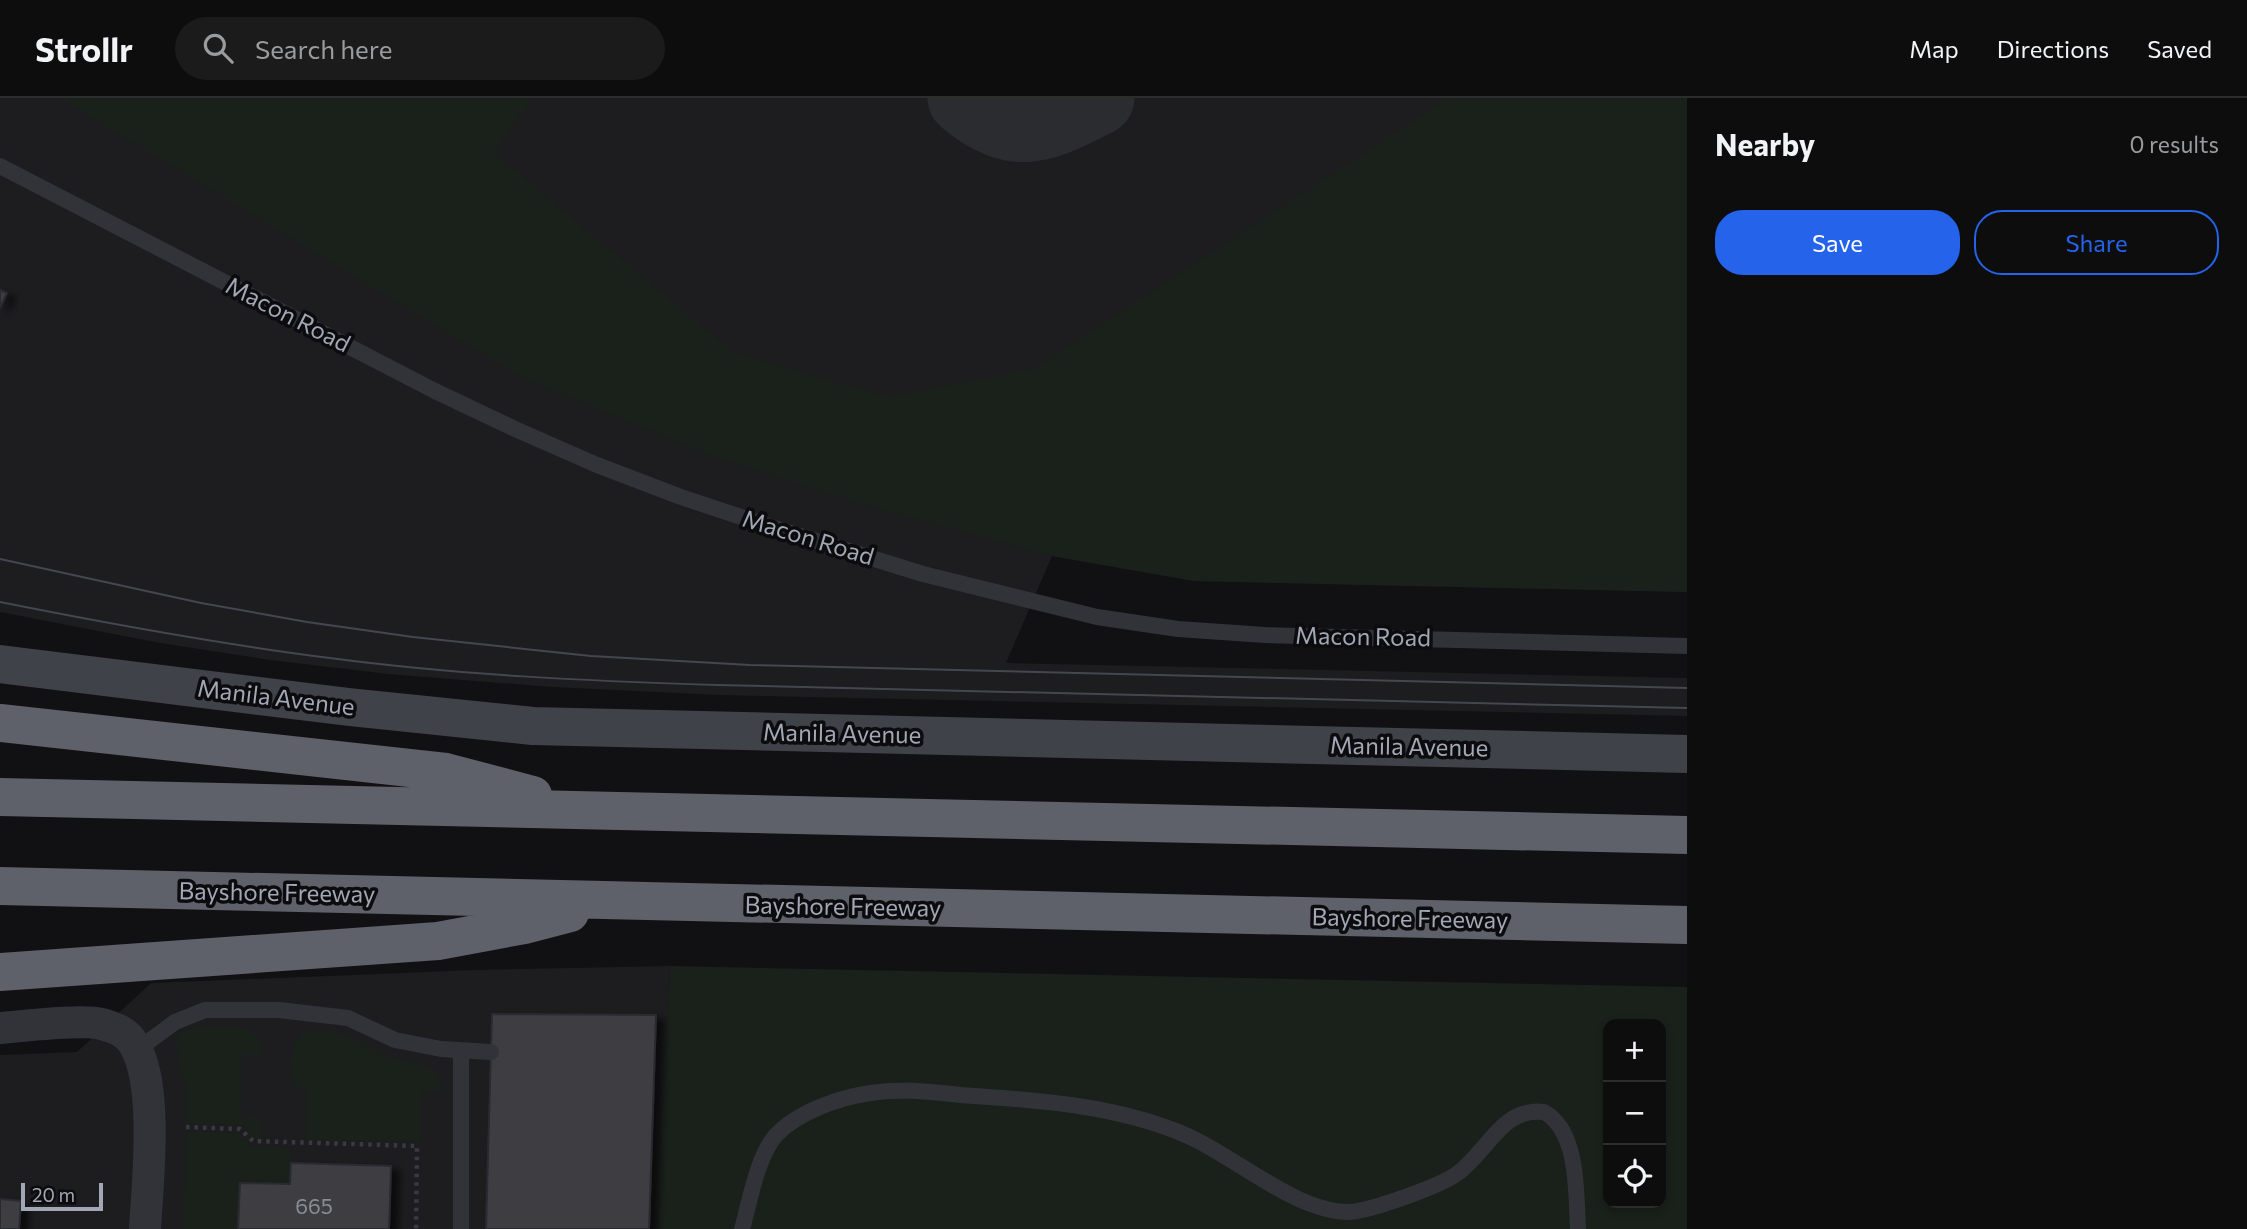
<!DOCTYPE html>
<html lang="en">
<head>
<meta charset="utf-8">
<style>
	body { margin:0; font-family:Commissioner,sans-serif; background:#1b1b1c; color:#f1f3f6 }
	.controls { position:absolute; right:21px; bottom:21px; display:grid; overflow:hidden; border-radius:14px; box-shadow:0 4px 10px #0003 }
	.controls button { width:63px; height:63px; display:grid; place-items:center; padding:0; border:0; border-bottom:2px solid #2d2d2e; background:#0d0d0e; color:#f1f3f6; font:35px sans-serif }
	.scale { position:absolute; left:21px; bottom:18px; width:82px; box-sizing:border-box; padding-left:7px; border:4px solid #a1a7b5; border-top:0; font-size:19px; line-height:24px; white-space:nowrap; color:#a1a7b5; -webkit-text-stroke:5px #0c0c0e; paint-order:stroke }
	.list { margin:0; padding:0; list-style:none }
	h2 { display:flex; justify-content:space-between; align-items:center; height:91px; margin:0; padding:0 28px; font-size:30px }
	h2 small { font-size:23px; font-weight:400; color:#9a9c9e }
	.actions { display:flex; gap:14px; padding:21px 28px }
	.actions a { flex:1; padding:16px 0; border:2px solid #2563eb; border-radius:28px; text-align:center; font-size:24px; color:#2563eb }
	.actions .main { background:#2563eb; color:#fff }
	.icon { flex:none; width:38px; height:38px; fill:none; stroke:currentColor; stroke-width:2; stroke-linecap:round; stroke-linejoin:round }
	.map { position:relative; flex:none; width:1687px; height:1131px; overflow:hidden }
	header { display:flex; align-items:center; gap:42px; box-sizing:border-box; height:98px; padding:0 35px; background:#0d0d0e; border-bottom:2px solid #2d2d2e }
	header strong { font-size:33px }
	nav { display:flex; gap:38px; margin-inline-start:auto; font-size:24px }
	.search { width:490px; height:63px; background:#1b1b1c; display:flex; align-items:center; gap:18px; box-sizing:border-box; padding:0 24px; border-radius:38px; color:#9a9c9e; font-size:26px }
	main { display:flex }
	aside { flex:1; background:#0d0d0e }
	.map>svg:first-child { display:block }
	.built { fill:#1d1d20 }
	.green { fill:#19211a; fill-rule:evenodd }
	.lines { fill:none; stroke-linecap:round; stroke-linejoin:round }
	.taxiway { stroke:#2b2c30; stroke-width:75 }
	.building { fill:#3d3e43; stroke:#2b2b30; stroke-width:2; filter:url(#shadow) }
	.path { stroke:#383a40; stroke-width:4.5; stroke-dasharray:3.5 5; stroke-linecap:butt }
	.service { stroke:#323339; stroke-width:16 }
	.minor { stroke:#323339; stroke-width:32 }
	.secondary { stroke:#404249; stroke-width:38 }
	.motorway { stroke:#5e616a; stroke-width:38 }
	.tram { stroke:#45474e; stroke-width:2 }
	.labels { text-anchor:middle; stroke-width:7; stroke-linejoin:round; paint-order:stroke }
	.number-label { font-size:21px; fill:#888d98 }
	.street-label { font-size:24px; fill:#a1a7b5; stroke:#0c0c0e }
</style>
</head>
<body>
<header>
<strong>Strollr</strong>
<div class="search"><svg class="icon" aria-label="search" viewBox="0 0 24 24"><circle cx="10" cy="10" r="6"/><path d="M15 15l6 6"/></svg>Search here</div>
<nav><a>Map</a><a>Directions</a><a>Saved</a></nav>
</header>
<main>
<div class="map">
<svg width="1687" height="1131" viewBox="0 0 1687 1131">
	<defs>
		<filter id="shadow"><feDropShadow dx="8" dy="4.5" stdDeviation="3.5" flood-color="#0009"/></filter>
	</defs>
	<rect width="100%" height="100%" fill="#111113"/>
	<!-- built -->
	<path class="built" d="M0,0H1687V494L1194,483L1052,458L1006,565L1687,580V618L720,597L552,589L388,576L270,562L160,545L0,514Z
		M670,868L662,1131H0V957L77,954L151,885L476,872Z"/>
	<!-- green -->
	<path class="green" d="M60,0H532L494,55L734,255L889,299L1034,271L1448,0H1687V494L1194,483L1052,458L852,403L705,355L521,279Z
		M670,868L1687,889V1131H658ZM1608,926H1661V1105H1608Z
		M194,929L245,930C255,935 266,945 261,957H241V1020H261V1041H253L242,1027L187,1026V985H183C181,969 173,950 178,936Z
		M317,931C346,932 367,952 394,961C405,964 417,964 427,969C434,972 438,978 442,984L438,994L424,993L421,991L420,1044L306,1042L307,989L302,991L293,985C292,960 286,936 317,931Z
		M187,1033L240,1035L249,1048L291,1050L290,1086L238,1131H183Z"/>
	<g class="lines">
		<!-- taxiway -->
		<path class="taxiway" d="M965,0C1016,43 1044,27 1097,0"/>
	</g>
	<!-- building -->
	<path class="building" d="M0,192L7,195L0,210Z
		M492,916L656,917L649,1131H486Z
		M291,1065L391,1068L389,1131H238L240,1085L290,1086Z
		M0,1101L21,1103L19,1131H0Z"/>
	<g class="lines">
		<!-- path -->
		<path class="path" d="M186,1029L240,1031L253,1043L417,1048L416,1131"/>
		<!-- service -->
		<path class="service" d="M0,68L435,293L515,331L597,367L681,399L765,427L923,476L1097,519L1178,531L1265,537L1687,548
			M137,952L175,924L205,912H279L348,920L395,942L441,951L491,954
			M461,1131V953
			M742,1131C750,1103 757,1059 776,1037C798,1014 840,999 871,995C900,990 932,994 961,997C1037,1002 1117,1007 1188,1038C1237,1060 1296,1114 1349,1114C1370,1113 1441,1088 1458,1075C1488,1053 1502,1009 1544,1014C1579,1033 1576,1096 1578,1131"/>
		<!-- minor -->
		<path class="minor" d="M0,930C24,928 81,921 102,926C108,928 117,930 122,934C163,958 147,1089 145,1131"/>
		<!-- secondary -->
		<path class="secondary" d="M0,566L349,609L533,628L1687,656"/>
		<!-- motorway -->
		<path class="motorway" d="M0,625L446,674L533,697
			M0,699L1687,737
			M0,788L1687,827
			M0,874L438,843L524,827L570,815"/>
		<!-- tram -->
		<path class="tram" d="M0,461L201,505L307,524L413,539L591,558L750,567L1687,590
			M0,504C110,526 219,546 330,560C458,577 588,583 717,587L1687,610"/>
	</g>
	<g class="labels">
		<!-- number labels -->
		<g class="number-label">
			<text x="314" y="1116">665</text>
		</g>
		<!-- street labels -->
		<g class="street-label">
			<text transform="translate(288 217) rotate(27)" y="8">Macon Road</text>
			<text transform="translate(808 440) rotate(17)" y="8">Macon Road</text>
			<text transform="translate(1363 539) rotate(1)" y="8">Macon Road</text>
			<text transform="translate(276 600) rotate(7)" y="8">Manila Avenue</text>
			<text transform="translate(842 636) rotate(1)" y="8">Manila Avenue</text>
			<text transform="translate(1409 649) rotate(1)" y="8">Manila Avenue</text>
			<text transform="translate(277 795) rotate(1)" y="8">Bayshore Freeway</text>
			<text transform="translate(843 809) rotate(1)" y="8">Bayshore Freeway</text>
			<text transform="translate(1410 821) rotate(1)" y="8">Bayshore Freeway</text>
		</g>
	</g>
</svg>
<div class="controls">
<button>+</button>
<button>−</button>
<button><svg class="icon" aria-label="locate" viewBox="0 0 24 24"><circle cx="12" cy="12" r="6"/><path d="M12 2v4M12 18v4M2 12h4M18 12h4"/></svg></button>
</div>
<div class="scale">20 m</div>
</div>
<aside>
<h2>Nearby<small>0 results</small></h2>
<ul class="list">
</ul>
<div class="actions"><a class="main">Save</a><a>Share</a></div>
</aside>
</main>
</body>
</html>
